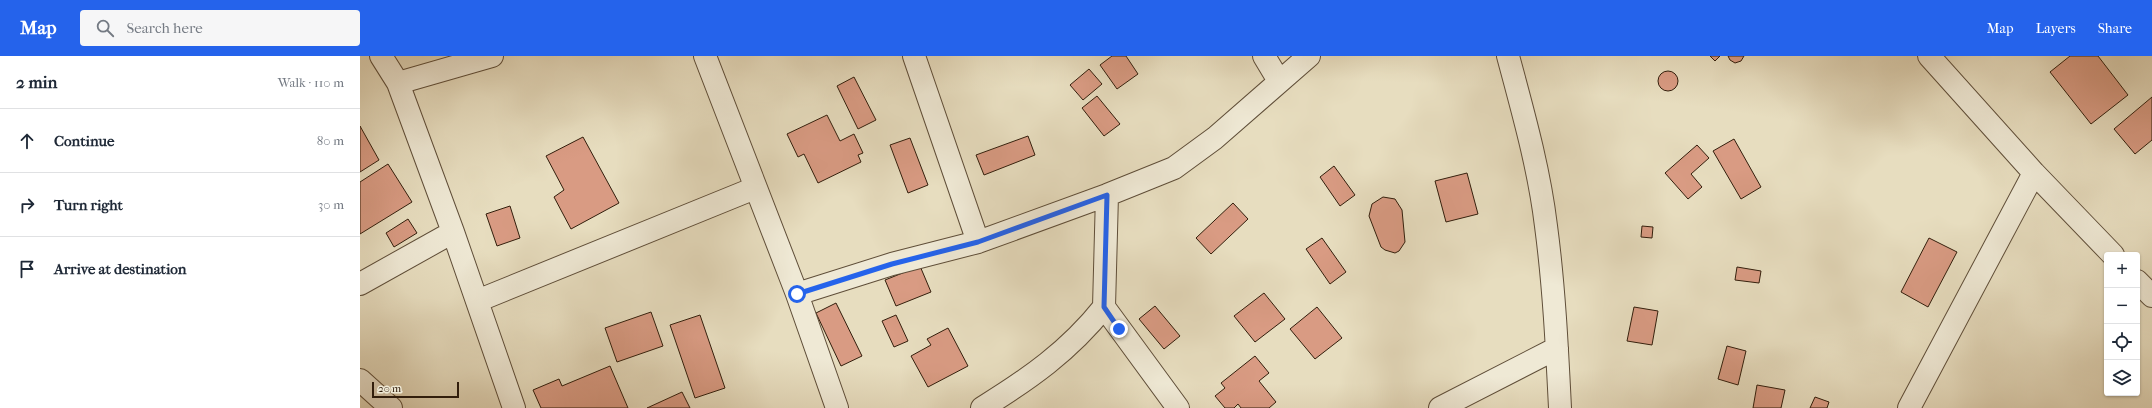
<!DOCTYPE html>
<html lang="en">
<head>
<meta charset="utf-8">
<style>
	body { margin:0; font-family:"IM FELL French Canon",serif; background:#f6f6f7; color:#1f2937 }
	.controls { position:absolute; right:12px; bottom:12px; display:grid; overflow:hidden; border-radius:4px; box-shadow:0 1px 3px #0004 }
	.controls button { width:36px; height:36px; display:grid; place-items:center; padding:0; border:0; border-bottom:1px solid #e0e1e3; background:#fff; color:#1f2937; font:20px sans-serif }
	.scale { position:absolute; left:12px; bottom:10px; width:87px; box-sizing:border-box; padding-left:4px; border:2px solid #321e0c; border-top:0; font-size:11px; line-height:14px; white-space:nowrap; color:#321e0c; -webkit-text-stroke:3px #efe9d5; paint-order:stroke }
	.stop { position:absolute; width:12px; height:12px; margin:-9px; border:3px solid #2563eb; border-radius:50%; background:#fff }
	.stop.end { background:#2563eb; border-color:#fff; box-shadow:0 1px 4px #0008 }
	.list { margin:0; padding:0; list-style:none }
	h2 { display:flex; justify-content:space-between; align-items:center; height:52px; margin:0; padding:0 16px; font-size:17px }
	h2 small { font-size:13px; font-weight:400; color:#747a83 }
	.list li { display:grid; grid-template-columns:26px 1fr auto; gap:12px; align-items:center; box-sizing:border-box; height:64px; padding:0 16px; border-top:1px solid #e0e1e3 }
	.list b { display:block; font-size:15px; white-space:nowrap }
	.list em { font-size:13px; font-style:normal; color:#747a83 }
	.icon { flex:none; width:22px; height:22px; fill:none; stroke:currentColor; stroke-width:2; stroke-linecap:round; stroke-linejoin:round }
	.map { position:relative; flex:none; width:1792px; height:352px; overflow:hidden }
	header { display:flex; align-items:center; gap:24px; box-sizing:border-box; height:56px; padding:0 20px; background:#2563eb; color:#fff }
	header strong { font-size:19px }
	nav { display:flex; gap:22px; margin-inline-start:auto; font-size:14px }
	.search { width:280px; height:36px; background:#f6f6f7; display:flex; align-items:center; gap:10px; box-sizing:border-box; padding:0 14px; border-radius:4px; color:#747a83; font-size:15px }
	main { display:flex }
	aside { flex:1; background:#fff }
	.map>svg:first-child { display:block }
	.building { fill:#d99b83; stroke:#321e0c }
	.lines { fill:none; stroke-linecap:round; stroke-linejoin:round }
	.minor-casing { stroke:#5f4e39; stroke-width:24 }
	.minor { stroke:#efe9d5; stroke-width:22 }
	.route { stroke:#2563eb; stroke-width:5 }
</style>
</head>
<body>
<header>
<strong>Map</strong>
<div class="search"><svg class="icon" aria-label="search" viewBox="0 0 24 24"><circle cx="10" cy="10" r="6"/><path d="M15 15l6 6"/></svg>Search here</div>
<nav><a>Map</a><a>Layers</a><a>Share</a></nav>
</header>
<main>
<aside>
<h2>2 min<small>Walk · 110 m</small></h2>
<ul class="list">
<li><svg class="icon" aria-label="ahead" viewBox="0 0 24 24"><path d="M12 20V5M6 11l6-6 6 6"/></svg><div><b>Continue</b></div><em>80 m</em></li>
<li><svg class="icon" aria-label="right" viewBox="0 0 24 24"><path d="M7 20v-9h11M14 6l5 5-5 5"/></svg><div><b>Turn right</b></div><em>30 m</em></li>
<li><svg class="icon" aria-label="arrive" viewBox="0 0 24 24"><path d="M6 21V4h12l-3 4 3 4H6"/></svg><div><b>Arrive at destination</b></div></li>
</ul>
</aside>
<div class="map">
<svg width="1792" height="352" viewBox="0 0 1792 352">
	<rect width="100%" height="100%" fill="#e7ddbf"/>
	<filter id="stains"><feTurbulence type="fractalNoise" baseFrequency=".005" numOctaves="4"/><feColorMatrix values="0 0 0 0 .2 0 0 0 0 .09 0 0 0 0 .02 0 0 0 .5 -.17"/></filter>
	<radialGradient id="worn" r=".72"><stop offset=".6" stop-color="#630" stop-opacity="0"/><stop offset="1" stop-color="#630" stop-opacity=".3"/></radialGradient>
	<!-- building -->
	<path class="building" d="M752,0H766L778,18L757,33L740,9Z
		M1350,0H1360L1355,5Z
		M1368,0H1384L1381,5L1375,7L1370,4Z
		M1710,0H1738L1768,39L1731,68L1690,16Z
		M729,13L742,28L723,44L710,29Z
		M1298 25a10 10 0 1 1 20 0a10 10 0 1 1-20 0Z
		M494,21L516,64L498,73L477,30Z
		M737,40L760,68L744,80L722,52Z
		M1792,41V84L1775,98L1754,73Z
		M467,59L480,85L494,78L503,97L498,99L501,106L458,127L444,98L438,101L427,78Z
		M0,70L19,104L0,116Z
		M668,80L675,99L624,119L616,99Z
		M223,81L259,147L211,173L194,141L204,134L186,100Z
		M550,82L568,129L548,137L530,89Z
		M1374,83L1401,131L1381,143L1353,95Z
		M1337,89L1349,102L1331,118L1342,131L1328,143L1305,117Z
		M28,108L52,146L0,178V126Z
		M974,110L995,139L980,150L960,121Z
		M1107,117L1118,158L1086,166L1075,125Z
		M1023,141L1035,143L1042,154L1045,186L1039,195L1035,197L1025,194L1021,191L1009,160L1012,148Z
		M873,147L888,163L851,198L836,182Z
		M150,150L160,182L137,190L126,158Z
		M48,163L57,177L34,191L26,177Z
		M1282,170L1293,171L1292,182L1281,181Z
		M962,182L986,216L970,228L946,193Z
		M1569,182L1597,196L1568,251L1541,236Z
		M560,210L571,236L536,250L525,224Z
		M1377,211L1401,215L1399,227L1375,224Z
		M904,237L925,263L895,286L874,260Z
		M476,247L502,300L481,310L456,257Z
		M795,250L820,280L804,293L779,263Z
		M957,251L982,282L955,303L930,273Z
		M1274,251L1298,255L1292,289L1267,285Z
		M291,256L303,290L257,306L245,272Z
		M340,259L365,332L335,342L310,269Z
		M536,259L548,285L534,291L522,265Z
		M588,272L608,310L568,331L551,300L571,289L567,283Z
		M1367,290L1386,295L1378,329L1358,323Z
		M895,300L909,317L899,325L916,346L909,352H881L878,348L874,352H865L855,340L865,332L861,327Z
		M250,310L268,352H181L173,334L199,323L202,330Z
		M1397,329L1425,334L1421,352H1393Z
		M322,336L330,352H287Z
		M1455,341L1469,346L1467,352H1450Z"/>
	<g class="lines">
		<!-- minor casing -->
		<g class="minor-casing">
			<path id="minor" d="M21,0L38,27L93,176L154,352
				M345,0L437,238L477,352
				M554,0L618,186
				M904,0L919,25
				M1148,0C1163,56 1179,112 1186,170C1194,230 1197,291 1200,352
				M1569,0L1674,117L1753,199
				M38,27L132,0
				M747,139L744,251L818,352
				M1777,225L1792,240
				M0,228L93,176
				M437,238L532,208L618,186L747,139L814,112L855,82L949,0
				M117,245L395,132
				M0,324L31,352
				M622,352C669,323 709,295 744,251
				M1080,352L1197,292
				M1549,352L1674,117"/>
		</g>
		<!-- minor -->
		<use href="#minor" class="minor"/>
	</g>
	<g class="lines">
		<!-- route -->
		<path class="route" d="M437,238L532,208L618,186L747,139L744,251L759,273"/>
	</g>
	<rect width="100%" height="100%" filter="url(#stains)"/>
	<rect width="100%" height="100%" fill="url(#worn)"/>
</svg>
<div class="controls">
<button>+</button>
<button>−</button>
<button><svg class="icon" aria-label="locate" viewBox="0 0 24 24"><circle cx="12" cy="12" r="6"/><path d="M12 2v4M12 18v4M2 12h4M18 12h4"/></svg></button>
<button><svg class="icon" aria-label="layers" viewBox="0 0 24 24"><path d="M12 4l9 5-9 5-9-5zM3 14l9 5 9-5"/></svg></button>
</div>
<div class="scale">20 m</div>
<div class="stop" style="left:437px;top:238px"></div>
<div class="stop end" style="left:759px;top:273px"></div>
</div>
</main>
</body>
</html>
